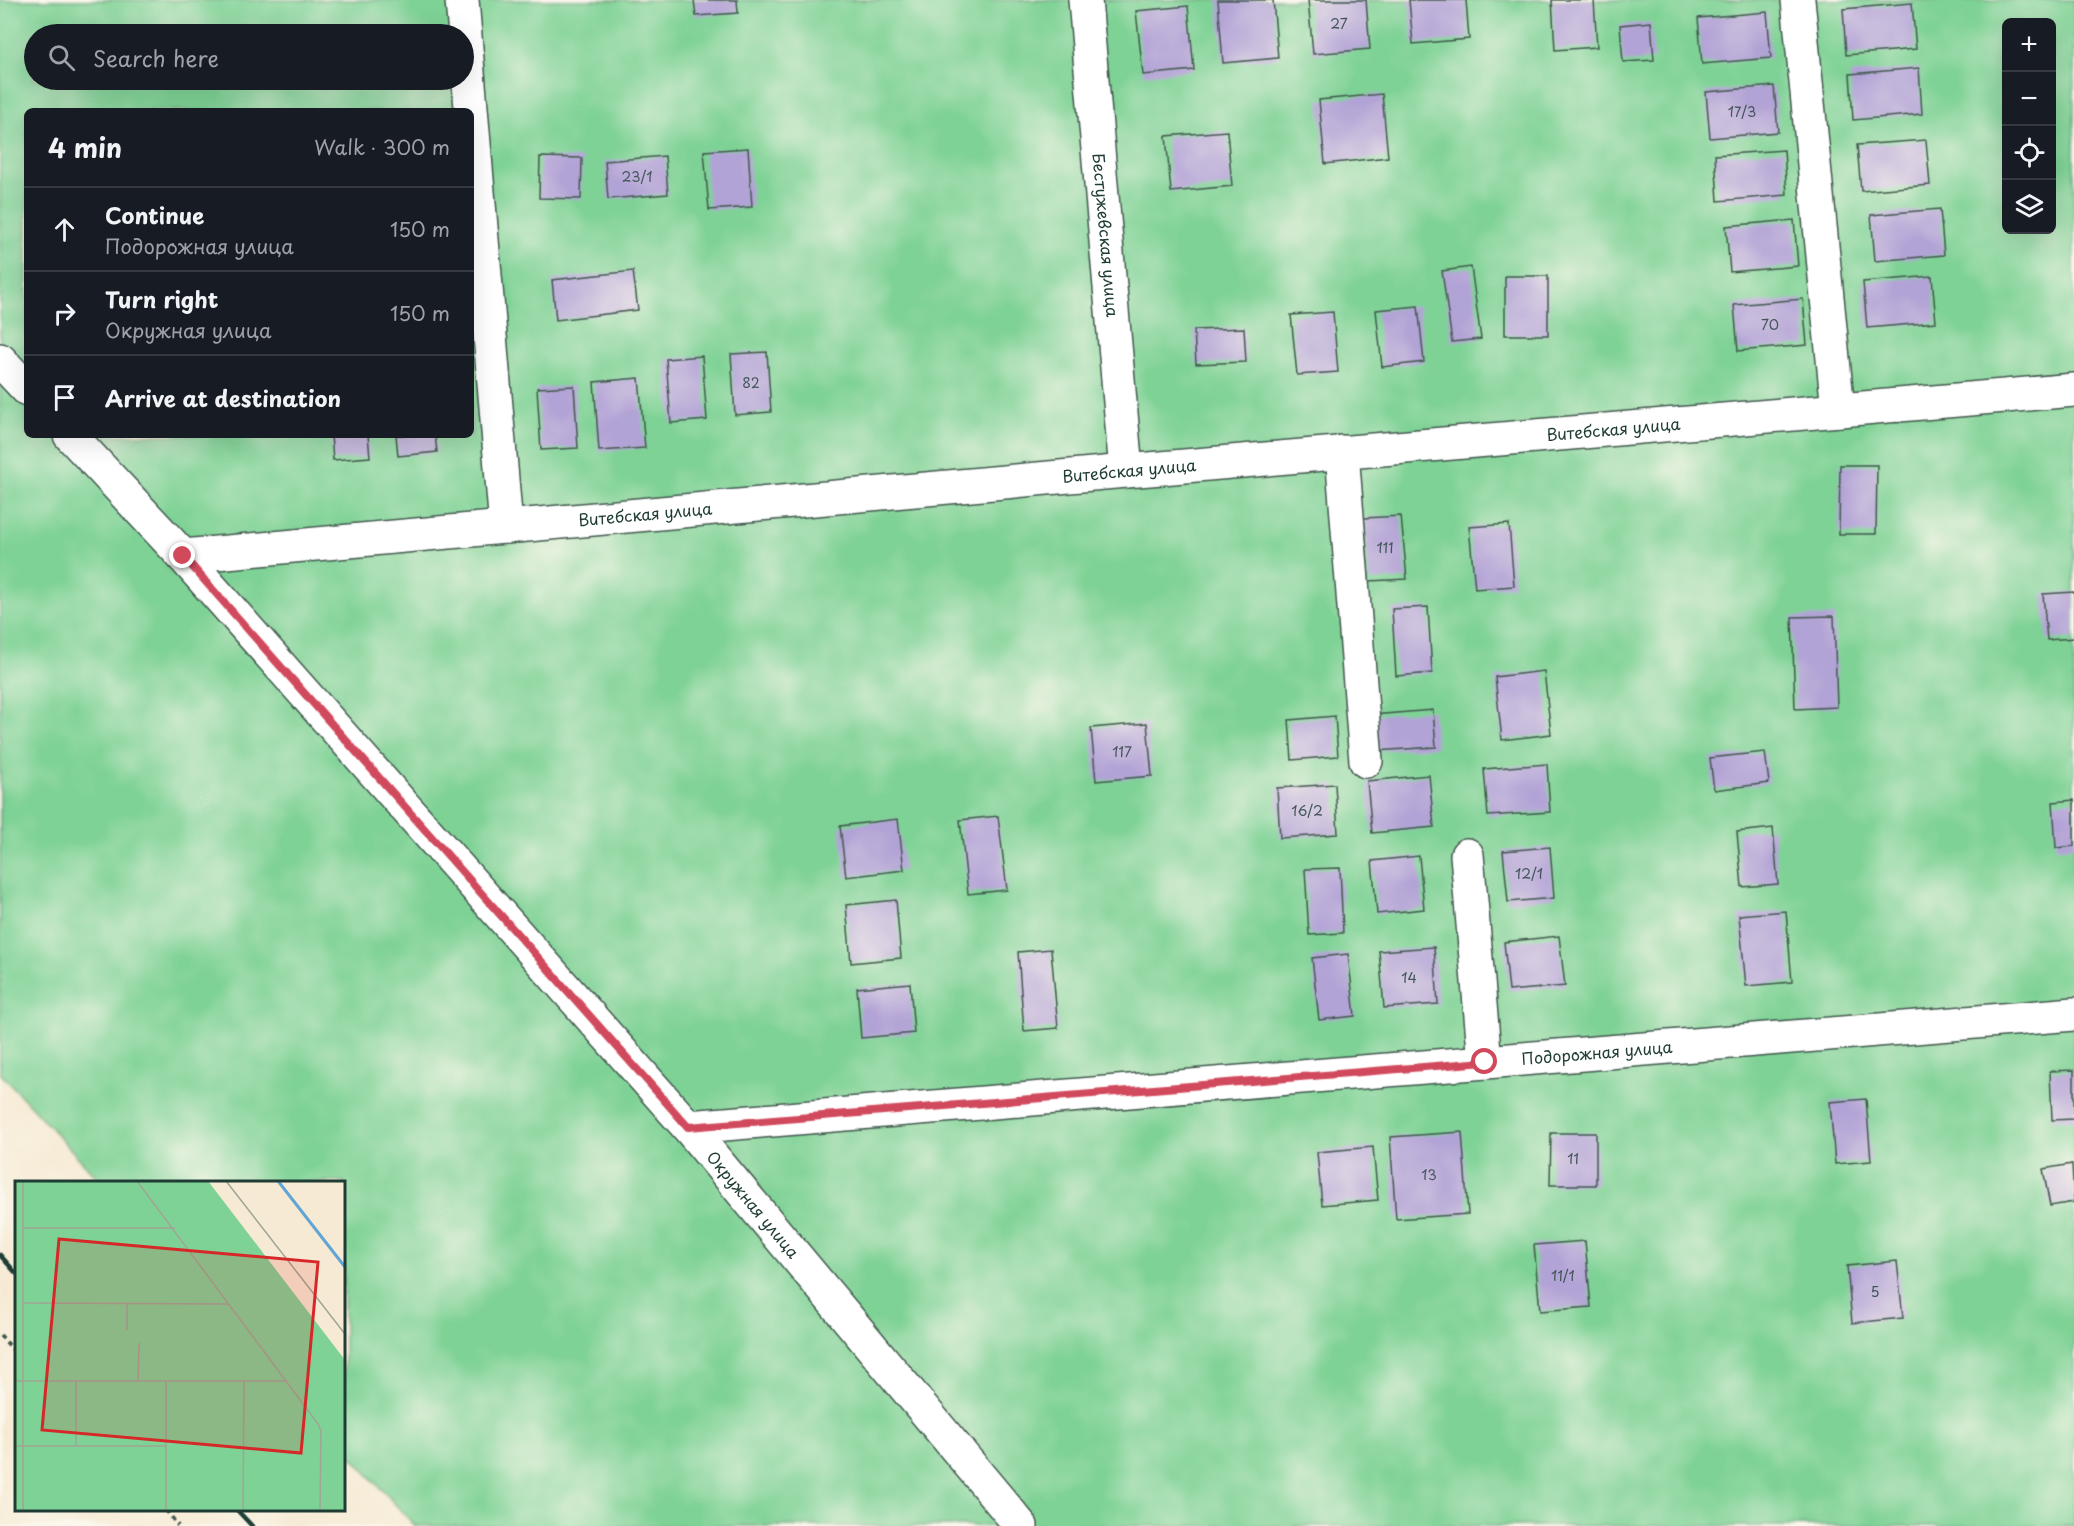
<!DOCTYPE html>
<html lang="en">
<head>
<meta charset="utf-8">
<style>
	body { margin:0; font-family:"Playpen Sans",sans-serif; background:#20242c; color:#f1f3f6 }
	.controls { position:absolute; right:18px; top:18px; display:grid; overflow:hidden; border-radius:9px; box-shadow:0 6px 24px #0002 }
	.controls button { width:54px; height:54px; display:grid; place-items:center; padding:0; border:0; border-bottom:2px solid #363941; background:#171b24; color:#f1f3f6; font:30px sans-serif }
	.stop { position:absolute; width:18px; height:18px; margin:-14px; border:4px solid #d1495b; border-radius:50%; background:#fff }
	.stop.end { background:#d1495b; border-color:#fff; box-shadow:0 2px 6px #0008 }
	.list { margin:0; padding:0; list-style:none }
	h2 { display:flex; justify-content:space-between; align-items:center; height:78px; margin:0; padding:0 24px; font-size:26px }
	h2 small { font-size:20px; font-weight:400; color:#9ea1a6 }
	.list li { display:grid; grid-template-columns:39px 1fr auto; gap:18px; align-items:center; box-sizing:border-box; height:84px; padding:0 24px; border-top:2px solid #363941 }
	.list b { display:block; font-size:22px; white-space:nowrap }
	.list p { margin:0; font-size:20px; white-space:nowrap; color:#9ea1a6 }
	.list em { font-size:20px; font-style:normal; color:#9ea1a6 }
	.icon { flex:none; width:33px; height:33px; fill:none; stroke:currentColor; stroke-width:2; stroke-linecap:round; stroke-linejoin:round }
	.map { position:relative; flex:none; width:2074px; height:1526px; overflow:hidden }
	.search { position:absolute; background:#171b24; box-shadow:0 6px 24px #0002; left:24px; top:24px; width:450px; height:66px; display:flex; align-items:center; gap:15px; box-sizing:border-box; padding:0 21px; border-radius:33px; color:#9ea1a6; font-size:22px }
	.panel { position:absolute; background:#171b24; box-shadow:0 6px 24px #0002; left:24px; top:108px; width:450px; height:330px; border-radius:9px }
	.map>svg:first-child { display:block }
	.green { fill:#7ed295; stroke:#4e8864; stroke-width:1.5; fill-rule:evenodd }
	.building { fill:#b2a3d6 }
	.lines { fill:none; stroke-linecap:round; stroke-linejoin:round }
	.minor-casing { stroke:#3f574c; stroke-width:36 }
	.path { stroke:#3f574c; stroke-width:4; stroke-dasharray:4.5 4.5; stroke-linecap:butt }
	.minor { stroke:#fff; stroke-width:33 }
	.rail { stroke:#1f3d34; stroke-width:4.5 }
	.route { stroke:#d1495b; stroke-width:8 }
	.labels { text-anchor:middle; stroke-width:6; stroke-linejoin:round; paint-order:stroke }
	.number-label { font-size:14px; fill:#44565c }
	.street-label { font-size:16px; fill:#1f3d34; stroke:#fbf7ec }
	.inset-river { fill:none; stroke:#61a5d6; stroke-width:3 }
	.inset-road { fill:none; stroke:#a0a594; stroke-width:1.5 }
	.view { fill:#d62828; fill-opacity:0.15; stroke:#d62828; stroke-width:3 }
	.inset-edge { fill:none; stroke:#1f3d34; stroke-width:3 }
</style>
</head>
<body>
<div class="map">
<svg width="2074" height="1526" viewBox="0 0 2074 1526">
	<rect width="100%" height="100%" fill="#fbf7ec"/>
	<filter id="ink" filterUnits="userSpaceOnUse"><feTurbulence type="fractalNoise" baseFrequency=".0167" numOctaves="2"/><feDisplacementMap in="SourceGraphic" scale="12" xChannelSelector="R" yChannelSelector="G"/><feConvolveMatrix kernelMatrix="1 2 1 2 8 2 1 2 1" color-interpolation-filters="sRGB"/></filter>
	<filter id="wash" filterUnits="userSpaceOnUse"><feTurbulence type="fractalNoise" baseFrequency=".008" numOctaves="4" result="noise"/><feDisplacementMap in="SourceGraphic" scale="24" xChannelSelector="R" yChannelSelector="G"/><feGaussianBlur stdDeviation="1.35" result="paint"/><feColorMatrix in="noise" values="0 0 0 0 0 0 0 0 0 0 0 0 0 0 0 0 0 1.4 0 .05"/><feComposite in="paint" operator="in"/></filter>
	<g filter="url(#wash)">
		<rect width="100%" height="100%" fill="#f6ead4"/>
		<!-- green -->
		<path class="green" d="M0,0H2074V1526H415L344,1448V1182H101L0,1073ZM2006,22H2052V230H2006ZM34,34H464V80H34ZM27,111H471V435H27Z"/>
		<g id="blocks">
			<!-- building -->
			<path class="building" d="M694,0H737L738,13L696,16Z
				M1218,0H1273L1278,58L1223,63Z
				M1308,0H1366L1370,49L1313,54Z
				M1409,0H1466L1469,39L1413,44Z
				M1552,0H1594L1597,47L1555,50Z
				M1912,3L1916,49L1846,55L1843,9Z
				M1188,6L1194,70L1143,75L1136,11Z
				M1767,12L1771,58L1702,64L1698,18Z
				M1651,22L1654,60L1623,62L1620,25Z
				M1919,68L1922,114L1853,120L1850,74Z
				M1774,86L1778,132L1710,138L1706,92Z
				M1382,94L1388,157L1325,164L1319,100Z
				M1227,131L1232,186L1171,192L1166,136Z
				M1926,140L1930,185L1861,191L1857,145Z
				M748,148L752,207L709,210L704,151Z
				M1784,150L1787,195L1718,201L1715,155Z
				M665,156L668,194L608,199L605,161Z
				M540,157L582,158L581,199L539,198Z
				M1940,209L1944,255L1875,261L1871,215Z
				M1794,220L1798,266L1730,272L1726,226Z
				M1471,267L1481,339L1452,342L1442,271Z
				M633,271L638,310L556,320L552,280Z
				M1505,276H1548V335H1505Z
				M1932,276L1936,322L1867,328L1863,282Z
				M1803,299L1807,345L1738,351L1734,305Z
				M1418,306L1424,362L1382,367L1376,310Z
				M1333,312L1338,372L1297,375L1291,315Z
				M1244,328L1246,362L1196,364L1194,330Z
				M767,352L771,412L735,415L731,354Z
				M702,356L707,420L671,423L666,359Z
				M639,378L645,448L599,451L594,382Z
				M574,386L578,448L541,450L537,388Z
				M331,435H368L370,457L333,460Z
				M396,435H435L437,452L398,456Z
				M1840,465H1877L1876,534H1839Z
				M1401,516L1407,579L1369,581L1364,518Z
				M1509,524L1514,586L1475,589L1469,527Z
				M2074,592V638L2047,640L2043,594Z
				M1428,607L1432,673L1396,676L1392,609Z
				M1834,616L1837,707L1795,709L1792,617Z
				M1544,671L1551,734L1502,740L1495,677Z
				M1433,710L1436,747L1375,751L1372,715Z
				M1335,716L1338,756L1292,760L1289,720Z
				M1147,723L1152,776L1096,781L1091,728Z
				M1765,752L1769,783L1714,790L1710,758Z
				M1547,764L1550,812L1488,816L1484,769Z
				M1429,775L1434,827L1372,833L1367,781Z
				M1335,784L1338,834L1280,838L1277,788Z
				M2074,800V846L2056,848L2053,802Z
				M998,816L1007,890L968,894L960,820Z
				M898,819L904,870L846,877L840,826Z
				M1773,828L1778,884L1742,887L1737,832Z
				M1550,847L1554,898L1508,902L1503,851Z
				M1419,856L1424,909L1377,914L1372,861Z
				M1340,868L1343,933L1309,935L1305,869Z
				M896,900L901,958L851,963L846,905Z
				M1786,911L1792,982L1746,986L1739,915Z
				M1559,936L1565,986L1509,991L1504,942Z
				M1434,947L1438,1004L1384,1008L1379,951Z
				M1051,949L1058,1028L1024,1031L1018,952Z
				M1348,954L1355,1016L1319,1020L1312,958Z
				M910,983L914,1033L861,1038L857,988Z
				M2074,1070V1119L2052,1120L2050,1071Z
				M1866,1099L1871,1161L1835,1164L1830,1102Z
				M1462,1132L1468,1214L1396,1219L1390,1137Z
				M1551,1133H1596V1185H1550Z
				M1373,1147L1378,1200L1322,1205L1317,1152Z
				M2072,1164L2074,1202L2050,1206L2043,1169Z
				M1585,1241L1591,1307L1540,1311L1534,1245Z
				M1897,1261L1903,1318L1852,1323L1847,1266Z"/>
		</g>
	</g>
	<g filter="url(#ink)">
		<use href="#blocks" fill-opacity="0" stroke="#3f574c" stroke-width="1.5"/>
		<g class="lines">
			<!-- minor casing -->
			<g class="minor-casing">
				<g id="minor">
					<path d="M462,0L506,527"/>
					<path id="s1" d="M1085,0L1126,471"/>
					<path d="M1798,0L1838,410"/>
					<path d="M0,360L27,389"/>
					<path id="s2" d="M70,435L183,556L688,1127L1021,1526"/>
					<path d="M1342,452L1366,761"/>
					<path id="s3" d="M183,556L1126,471L2074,390"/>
					<path d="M1467,855L1485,1062"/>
					<path id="s4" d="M688,1127L2074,1014"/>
				</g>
			</g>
			<!-- path -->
			<path class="path" d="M0,1335L16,1353
				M166,1510L178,1526"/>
			<!-- minor -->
			<use href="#minor" class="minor"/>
			<!-- rail -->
			<path class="rail" d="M0,1255L16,1273
				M237,1510L252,1526"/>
		</g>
	</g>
	<g class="lines" filter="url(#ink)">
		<!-- route -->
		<path class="route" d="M183,556L688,1127L1485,1062"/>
	</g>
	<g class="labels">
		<!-- number labels -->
		<g class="number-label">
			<text x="1339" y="29">27</text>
			<text x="1742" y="117">17/3</text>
			<text x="637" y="182">23/1</text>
			<text x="1770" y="330">70</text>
			<text x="751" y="388">82</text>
			<text x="1385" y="553">111</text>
			<text x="1122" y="757">117</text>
			<text x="1307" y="816">16/2</text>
			<text x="1529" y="879">12/1</text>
			<text x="1409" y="983">14</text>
			<text x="1573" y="1164">11</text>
			<text x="1429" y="1180">13</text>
			<text x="1563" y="1281">11/1</text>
			<text x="1875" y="1297">5</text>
		</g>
		<!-- street labels -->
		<g class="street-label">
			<text dy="6" stroke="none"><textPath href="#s1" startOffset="236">Бестужевская улица</textPath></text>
			<text dy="6" stroke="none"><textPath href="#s3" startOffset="1436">Витебская улица</textPath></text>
			<text dy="6" stroke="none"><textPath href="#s3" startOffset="950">Витебская улица</textPath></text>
			<text dy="6" stroke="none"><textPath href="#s3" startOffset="464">Витебская улица</textPath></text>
			<text dy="6" stroke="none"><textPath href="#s4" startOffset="912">Подорожная улица</textPath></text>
			<text dy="6" stroke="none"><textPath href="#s2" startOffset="1029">Окружная улица</textPath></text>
		</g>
	</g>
	<!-- overview -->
	<g transform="translate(15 1181)">
		<rect width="330" height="330" fill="#f6ead4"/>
		<path d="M0,0H193L330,179V330H0Z" fill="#7ed295"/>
		<path class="inset-river" d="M263,0L330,86"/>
		<path class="inset-road" d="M122,0L303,243L306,250L305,330M211,0L330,153M9,47H160M9,122L213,123M112,123V149M0,200H270M61,200V265M123,201L124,162M151,201V330M0,265H151M8,330V0M228,330L229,200"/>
		<path class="view" d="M44,58L303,81L286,272L27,249Z"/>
		<rect width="330" height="330" class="inset-edge"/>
	</g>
</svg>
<div class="controls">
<button>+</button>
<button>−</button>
<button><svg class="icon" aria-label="locate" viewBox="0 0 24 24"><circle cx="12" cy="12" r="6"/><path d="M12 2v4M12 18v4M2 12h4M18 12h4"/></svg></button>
<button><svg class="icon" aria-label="layers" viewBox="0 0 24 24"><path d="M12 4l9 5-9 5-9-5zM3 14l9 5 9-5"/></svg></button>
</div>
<div class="stop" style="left:1485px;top:1062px"></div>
<div class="stop end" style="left:183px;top:556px"></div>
<div class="search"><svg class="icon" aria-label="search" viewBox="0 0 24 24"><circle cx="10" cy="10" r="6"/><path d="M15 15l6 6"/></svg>Search here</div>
<section class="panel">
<h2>4 min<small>Walk · 300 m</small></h2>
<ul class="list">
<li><svg class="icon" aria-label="ahead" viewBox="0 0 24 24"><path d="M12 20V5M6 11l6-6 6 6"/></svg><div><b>Continue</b><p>Подорожная улица</p></div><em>150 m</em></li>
<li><svg class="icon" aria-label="right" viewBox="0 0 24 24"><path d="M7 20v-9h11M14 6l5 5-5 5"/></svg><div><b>Turn right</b><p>Окружная улица</p></div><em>150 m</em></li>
<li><svg class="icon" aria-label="arrive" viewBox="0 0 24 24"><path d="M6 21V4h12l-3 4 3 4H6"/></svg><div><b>Arrive at destination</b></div></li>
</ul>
</section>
</div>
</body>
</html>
